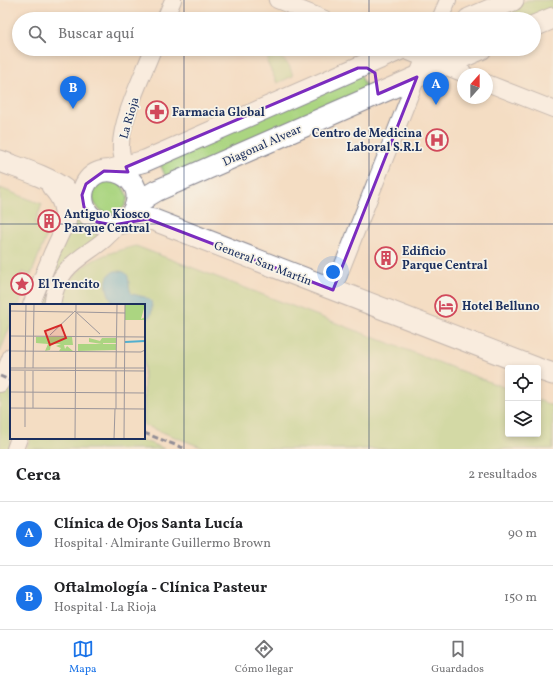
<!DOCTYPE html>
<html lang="es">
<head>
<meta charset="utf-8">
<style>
	body { margin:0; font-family:Vollkorn,serif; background:#f2f2f2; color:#202124 }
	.controls { position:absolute; right:12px; bottom:12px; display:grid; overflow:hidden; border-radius:4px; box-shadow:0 2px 6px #0003 }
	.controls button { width:36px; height:36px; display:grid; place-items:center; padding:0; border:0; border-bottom:1px solid #e0e0e0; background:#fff; color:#202124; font:20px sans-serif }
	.compass { position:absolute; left:457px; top:68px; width:36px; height:36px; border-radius:50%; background:#fff; box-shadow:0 2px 6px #0003; rotate:21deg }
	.you { position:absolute; left:333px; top:272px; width:14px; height:14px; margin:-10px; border:3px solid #fff; border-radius:50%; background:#1a73e8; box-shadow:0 0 0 6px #1a73e833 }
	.badge { display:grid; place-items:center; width:26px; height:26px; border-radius:50%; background:#1a73e8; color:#fff; font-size:13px; font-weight:700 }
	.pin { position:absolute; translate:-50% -33px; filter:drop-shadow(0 1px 2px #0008) }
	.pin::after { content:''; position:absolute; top:21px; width:14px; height:12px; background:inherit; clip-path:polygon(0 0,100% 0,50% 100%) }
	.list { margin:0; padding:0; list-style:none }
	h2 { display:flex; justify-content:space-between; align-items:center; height:52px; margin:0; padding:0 16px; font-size:17px }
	h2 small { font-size:13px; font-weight:400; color:#757577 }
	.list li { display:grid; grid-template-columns:26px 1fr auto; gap:12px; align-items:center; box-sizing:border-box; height:64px; padding:0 16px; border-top:1px solid #e0e0e0 }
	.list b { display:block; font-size:15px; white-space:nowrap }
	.list p { margin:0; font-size:13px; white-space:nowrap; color:#757577 }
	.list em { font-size:13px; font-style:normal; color:#757577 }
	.icon { flex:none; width:22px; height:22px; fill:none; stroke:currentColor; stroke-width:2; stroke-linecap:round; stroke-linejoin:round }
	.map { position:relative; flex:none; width:553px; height:449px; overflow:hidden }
	.search { position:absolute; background:#fff; box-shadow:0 2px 6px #0003; left:12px; right:12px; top:12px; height:44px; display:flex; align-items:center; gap:10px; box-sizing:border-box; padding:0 14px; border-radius:22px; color:#757577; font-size:15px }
	.sheet { height:180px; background:#fff }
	nav { display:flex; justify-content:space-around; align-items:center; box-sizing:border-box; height:56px; border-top:1px solid #e0e0e0; background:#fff; font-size:11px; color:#757577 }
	nav a { display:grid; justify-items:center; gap:2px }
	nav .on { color:#1a73e8 }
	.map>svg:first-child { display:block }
	.green { fill:#abd581; stroke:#638270 }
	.water { fill:#51afcf; stroke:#366f96 }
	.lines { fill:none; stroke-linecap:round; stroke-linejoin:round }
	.minor-casing { stroke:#888690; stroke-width:18 }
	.major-casing { stroke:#888690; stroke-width:23 }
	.minor { stroke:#fff; stroke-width:16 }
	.major { stroke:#fff; stroke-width:21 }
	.rail { stroke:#1b2f5e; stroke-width:3; stroke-dasharray:6 3; stroke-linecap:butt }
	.marked { fill:none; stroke:#7b2cbf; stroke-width:3; stroke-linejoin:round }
	.grid { fill:none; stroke:#1b2f5e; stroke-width:1; stroke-opacity:0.55 }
	.labels { text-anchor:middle; stroke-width:3.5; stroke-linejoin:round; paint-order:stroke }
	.poi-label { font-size:12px; font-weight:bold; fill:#1b2f5e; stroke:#f7f3e8; text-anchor:start }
	.street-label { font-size:12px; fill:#1b2f5e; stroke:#f7f3e8 }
	.inset-river { fill:none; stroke:#51afcf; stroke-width:2 }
	.inset-road { fill:none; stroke:#9d979b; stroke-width:1 }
	.view { fill:#d62828; fill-opacity:0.15; stroke:#d62828; stroke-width:2 }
	.inset-edge { fill:none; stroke:#1b2f5e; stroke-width:2 }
</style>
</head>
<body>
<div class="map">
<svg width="553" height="449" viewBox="0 0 553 449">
	<rect width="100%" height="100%" fill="#f7f3e8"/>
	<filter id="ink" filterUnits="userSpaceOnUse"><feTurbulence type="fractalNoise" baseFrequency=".025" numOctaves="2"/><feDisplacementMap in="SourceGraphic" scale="8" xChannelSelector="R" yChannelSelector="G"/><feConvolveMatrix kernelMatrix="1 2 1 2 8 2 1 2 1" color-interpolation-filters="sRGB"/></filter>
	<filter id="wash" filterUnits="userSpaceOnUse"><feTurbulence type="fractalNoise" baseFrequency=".012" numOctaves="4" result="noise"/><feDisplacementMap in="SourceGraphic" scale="16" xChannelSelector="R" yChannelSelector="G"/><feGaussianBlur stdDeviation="0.9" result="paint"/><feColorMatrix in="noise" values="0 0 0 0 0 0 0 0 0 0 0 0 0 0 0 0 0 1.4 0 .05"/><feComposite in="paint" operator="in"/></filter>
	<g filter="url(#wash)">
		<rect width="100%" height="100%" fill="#f4ddc3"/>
		<!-- green -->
		<path class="green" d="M528,0H553V11L534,19H484Z
			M272,50L289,65L293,76L277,83L267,62Z
			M360,74L368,92L167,180L159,161Z
			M105,180L120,182L128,197C127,200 126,205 123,208C110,225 82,201 97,186C99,184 102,182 105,180Z
			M0,188L42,204L35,223L49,229L31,275L22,272L14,293L22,296L19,305H11V324L0,352Z
			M76,217L90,229L103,235L48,305H35Z
			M136,246L508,389V434H538V400L553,406V449H206L144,425V305H62C68,265 101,254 136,246Z
			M11,366V438L9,449H0V394Z
			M30,438H137L165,449H26Z"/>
		<!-- water -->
		<path class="water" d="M115,271C135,270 125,284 132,294L145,297L151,301C153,309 152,318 144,322V305H114C108,295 100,277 115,271Z"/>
	</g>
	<g filter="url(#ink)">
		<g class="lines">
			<!-- minor casing -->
			<g class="minor-casing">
				<path id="minor" d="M277,0L325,19
					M165,19L173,0
					M440,19L448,0
					M401,49L465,74
					M487,83L553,109
					M130,176C126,168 122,159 121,150C119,123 143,75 153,49
					M333,290L428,49
					M31,305L52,253L70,214
					M52,305C59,255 94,258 119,224
					M0,384L11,356
					M15,449L19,438"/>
			</g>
			<!-- major casing -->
			<g class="major-casing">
				<path id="major" d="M469,19L513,0
					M534,26L553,18
					M0,161C21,169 46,176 64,189C76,198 88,218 100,223C119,230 132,214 154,220L536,368
					M111,170L145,161L401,49
					M52,186C63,197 67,209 65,225
					M135,209L146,197L156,191L481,49
					M88,214C83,206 81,197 84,188C98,152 154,178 132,213
					M538,369L553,374"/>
			</g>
			<!-- minor -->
			<use href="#minor" class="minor"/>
			<!-- major -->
			<use href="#major" class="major"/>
			<!-- rail -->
			<path class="rail" d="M0,376L11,381
				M144,433L186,449"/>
		</g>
	</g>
	<!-- marked area -->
	<path d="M0 0H553V449H0ZM358,68H367L375,73L378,94L417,77L333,290L148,219L113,225L97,222L84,207L82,195L86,184L104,171L128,172L126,167Z" fill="#f4ddc3" fill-opacity=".55" fill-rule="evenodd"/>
	<path class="marked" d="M358,68H367L375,73L378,94L417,77L333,290L148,219L113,225L97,222L84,207L82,195L86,184L104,171L128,172L126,167Z"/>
	<!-- grid -->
	<path class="grid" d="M184,0V19M369,0V19M184,49V449M369,49V449M0,224H553"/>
	<!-- icons -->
	<defs>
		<g id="pharmacy-ring" transform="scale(1.15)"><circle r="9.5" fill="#f7f3e8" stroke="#d1495b" stroke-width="1.5"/><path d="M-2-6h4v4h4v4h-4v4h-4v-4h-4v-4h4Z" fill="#d1495b"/></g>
		<g id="hospital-ring" transform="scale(1.15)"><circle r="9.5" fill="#f7f3e8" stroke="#d1495b" stroke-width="1.5"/><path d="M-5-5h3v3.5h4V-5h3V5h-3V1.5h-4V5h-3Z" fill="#d1495b"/></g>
		<g id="building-ring" transform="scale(1.15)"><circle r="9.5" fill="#f7f3e8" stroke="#d1495b" stroke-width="1.5"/><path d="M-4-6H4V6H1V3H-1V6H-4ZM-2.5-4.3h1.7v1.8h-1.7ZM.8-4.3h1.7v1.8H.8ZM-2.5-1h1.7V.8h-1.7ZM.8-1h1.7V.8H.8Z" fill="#d1495b"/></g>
		<g id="sight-ring" transform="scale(1.15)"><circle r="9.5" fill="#f7f3e8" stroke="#d1495b" stroke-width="1.5"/><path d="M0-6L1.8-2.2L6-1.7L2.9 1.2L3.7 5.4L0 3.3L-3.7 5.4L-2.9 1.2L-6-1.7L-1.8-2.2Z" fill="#d1495b"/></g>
		<g id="hotel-ring" transform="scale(1.15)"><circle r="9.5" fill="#f7f3e8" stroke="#d1495b" stroke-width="1.5"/><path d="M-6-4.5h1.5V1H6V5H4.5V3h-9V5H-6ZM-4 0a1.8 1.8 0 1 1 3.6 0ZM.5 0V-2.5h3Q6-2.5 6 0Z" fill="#d1495b"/></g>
	</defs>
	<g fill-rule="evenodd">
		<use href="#pharmacy-ring" x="157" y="112"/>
		<use href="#hospital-ring" x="437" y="140"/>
		<use href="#building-ring" x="49" y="221"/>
		<use href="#building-ring" x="386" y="258"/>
		<use href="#sight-ring" x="22" y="284"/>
		<use href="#hotel-ring" x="446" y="306"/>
	</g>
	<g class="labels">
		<!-- poi labels -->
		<g class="poi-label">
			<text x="172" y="116">Farmacia Global</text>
			<text x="422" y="137" text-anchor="end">Centro de Medicina<tspan x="422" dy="14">Laboral S.R.L</tspan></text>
			<text x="64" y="218">Antiguo Kiosco<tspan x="64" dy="14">Parque Central</tspan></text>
			<text x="402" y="255">Edificio<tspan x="402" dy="14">Parque Central</tspan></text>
			<text x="38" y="288">El Trencito</text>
			<text x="462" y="310">Hotel Belluno</text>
		</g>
		<!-- street labels -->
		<g class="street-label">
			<text transform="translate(129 118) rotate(-74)" y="4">La Rioja</text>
			<text transform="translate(262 145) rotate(-24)" y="4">Diagonal Alvear</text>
			<text transform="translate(263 263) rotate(21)" y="4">General San Martín</text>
		</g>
	</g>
	<!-- overview -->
	<g transform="translate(10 304)">
		<rect width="135" height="135" fill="#f4ddc3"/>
		<path d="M115,1H135L131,15L135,13V16H115ZM26,33H62L63,41H54L55,45L57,42L63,47H49L51,44L46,42L51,40H41L40,46L35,47L38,40L26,39ZM79,34L90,37L92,34H106V39H93V40H106V46L68,47V40H92L79,38Z" fill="#abd581"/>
		<path class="inset-river" d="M115,38L135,37"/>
		<path class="inset-road" d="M90,0H135M0,7L63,8M67,8L115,9M40,31L65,7L90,30M0,32L135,33M0,47L131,48L135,46M0,64H135M15,64L16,0M23,64L24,0M106,64L107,0M0,66L135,67M0,88L135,89M0,104L135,105M23,104V67M106,105V67M15,123V67M65,135L66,0M104,135L105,105M114,135L115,0"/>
		<path class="view" d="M51,21L56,34L40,41L35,27Z"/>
		<rect width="135" height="135" class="inset-edge"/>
	</g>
</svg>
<div class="controls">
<button><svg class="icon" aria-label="locate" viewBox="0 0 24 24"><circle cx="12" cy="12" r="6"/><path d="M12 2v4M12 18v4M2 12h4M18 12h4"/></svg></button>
<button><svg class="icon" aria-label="layers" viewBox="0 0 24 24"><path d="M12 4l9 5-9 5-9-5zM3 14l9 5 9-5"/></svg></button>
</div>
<svg class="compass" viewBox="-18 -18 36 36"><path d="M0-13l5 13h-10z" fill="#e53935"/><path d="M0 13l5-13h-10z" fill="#757577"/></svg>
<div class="you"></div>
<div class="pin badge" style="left:436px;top:105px">A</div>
<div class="pin badge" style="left:73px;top:109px">B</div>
<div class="search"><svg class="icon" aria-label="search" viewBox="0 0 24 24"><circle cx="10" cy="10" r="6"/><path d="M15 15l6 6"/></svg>Buscar aquí</div>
</div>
<section class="sheet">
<h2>Cerca<small>2 resultados</small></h2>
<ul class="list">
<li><span class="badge">A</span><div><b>Clínica de Ojos Santa Lucía</b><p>Hospital · Almirante Guillermo Brown</p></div><em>90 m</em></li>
<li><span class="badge">B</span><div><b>Oftalmología - Clínica Pasteur</b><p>Hospital · La Rioja</p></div><em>150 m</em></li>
</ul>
</section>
<nav>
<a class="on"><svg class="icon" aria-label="map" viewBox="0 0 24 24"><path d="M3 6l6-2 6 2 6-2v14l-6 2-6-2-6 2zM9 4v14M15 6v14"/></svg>Mapa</a>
<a><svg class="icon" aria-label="directions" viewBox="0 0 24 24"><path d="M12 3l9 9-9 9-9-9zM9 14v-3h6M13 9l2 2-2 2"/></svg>Cómo llegar</a>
<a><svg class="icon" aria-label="saved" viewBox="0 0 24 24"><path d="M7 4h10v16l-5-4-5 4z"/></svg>Guardados</a>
</nav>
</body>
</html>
